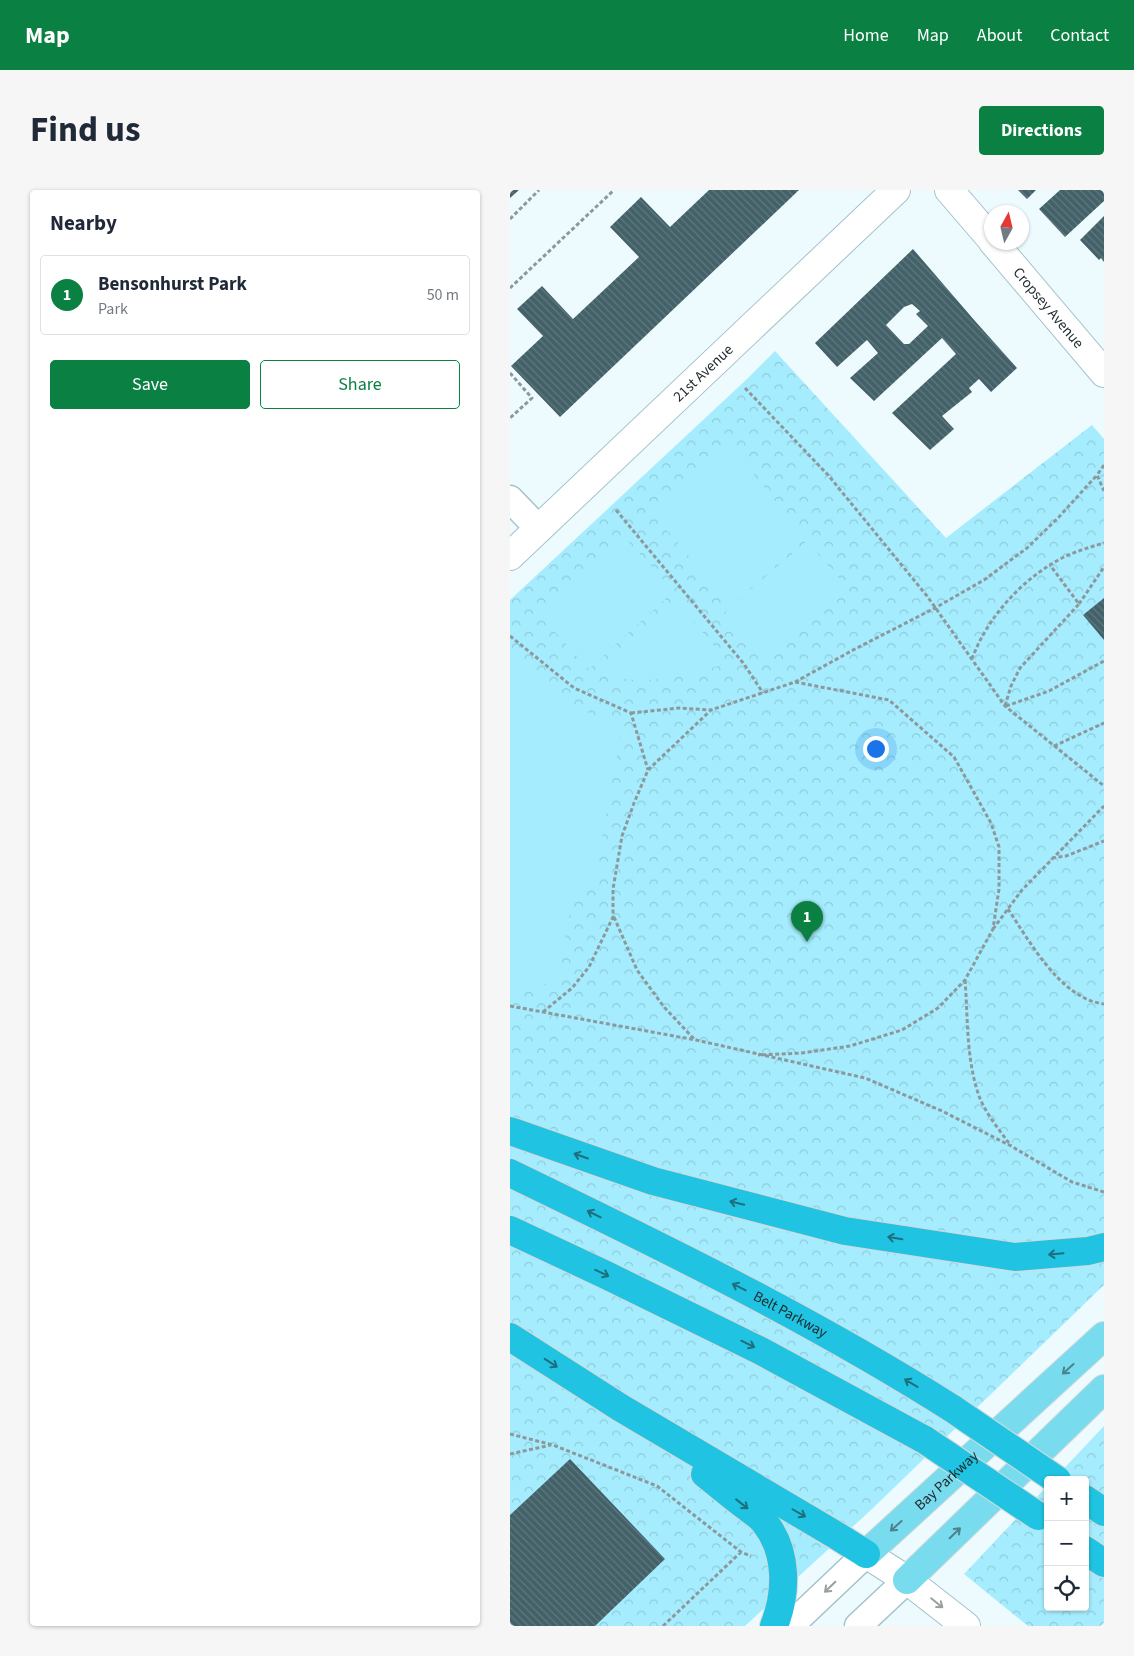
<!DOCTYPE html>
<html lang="en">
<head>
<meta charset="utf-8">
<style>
	body { margin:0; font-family:"Source Sans 3",sans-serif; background:#f6f6f7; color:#1f2937 }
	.controls { position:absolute; right:15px; bottom:15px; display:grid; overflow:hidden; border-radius:5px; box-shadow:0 1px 4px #0004 }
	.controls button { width:45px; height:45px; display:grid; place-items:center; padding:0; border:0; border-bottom:1px solid #e0e1e3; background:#fff; color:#1f2937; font:25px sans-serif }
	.compass { position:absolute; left:474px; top:15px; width:45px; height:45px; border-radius:50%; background:#fff; box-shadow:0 1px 4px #0004; rotate:8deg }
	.you { position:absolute; left:365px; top:558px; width:18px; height:18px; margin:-12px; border:4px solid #fff; border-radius:50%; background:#1a73e8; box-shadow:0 0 0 8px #1a73e833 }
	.badge { display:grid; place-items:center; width:32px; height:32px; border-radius:50%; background:#0b8043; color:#fff; font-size:16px; font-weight:700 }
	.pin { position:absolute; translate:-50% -41px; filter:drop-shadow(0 1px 2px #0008) }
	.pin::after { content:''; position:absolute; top:26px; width:18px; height:15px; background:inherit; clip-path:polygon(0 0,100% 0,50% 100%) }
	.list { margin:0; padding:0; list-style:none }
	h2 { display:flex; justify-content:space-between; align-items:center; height:65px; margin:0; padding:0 20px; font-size:21px }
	h2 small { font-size:16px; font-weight:400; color:#747a83 }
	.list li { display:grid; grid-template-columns:32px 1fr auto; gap:15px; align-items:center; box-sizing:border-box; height:80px; margin:0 10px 10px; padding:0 10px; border:1px solid #e0e1e3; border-radius:5px }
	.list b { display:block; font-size:19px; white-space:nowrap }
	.list p { margin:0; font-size:16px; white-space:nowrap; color:#747a83 }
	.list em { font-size:16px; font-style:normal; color:#747a83 }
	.actions { display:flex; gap:10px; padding:15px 20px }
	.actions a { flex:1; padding:11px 0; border:1px solid #0b8043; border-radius:5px; text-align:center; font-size:18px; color:#0b8043 }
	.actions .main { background:#0b8043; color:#fff }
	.icon { flex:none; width:28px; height:28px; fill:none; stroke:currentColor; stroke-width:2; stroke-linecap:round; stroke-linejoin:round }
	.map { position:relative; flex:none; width:594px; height:1436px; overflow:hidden; border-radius:5px }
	header { display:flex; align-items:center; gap:30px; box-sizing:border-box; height:70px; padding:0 25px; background:#0b8043; color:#fff }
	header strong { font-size:24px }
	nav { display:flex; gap:28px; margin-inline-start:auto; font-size:18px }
	.intro { display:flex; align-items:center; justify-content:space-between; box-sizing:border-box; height:120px; padding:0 30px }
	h1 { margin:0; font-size:35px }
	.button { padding:12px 22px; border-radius:5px; background:#0b8043; color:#fff; font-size:18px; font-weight:700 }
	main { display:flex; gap:30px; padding:0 30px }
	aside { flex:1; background:#fff; border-radius:5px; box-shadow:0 1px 4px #0004 }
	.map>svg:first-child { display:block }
	.park { fill:url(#park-crowns) }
	.garden { fill:#a5edfe }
	.building { fill:url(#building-back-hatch); fill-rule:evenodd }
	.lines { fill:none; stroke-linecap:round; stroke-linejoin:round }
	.street-casing { stroke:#a2c3cb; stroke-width:29 }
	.secondary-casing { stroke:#a2c3cb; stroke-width:30 }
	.primary-casing { stroke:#d6d8d9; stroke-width:30 }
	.highway-casing { stroke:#d6d8d9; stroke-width:30 }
	.path { stroke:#8c999c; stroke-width:3; stroke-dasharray:4 2.5; stroke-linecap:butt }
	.street { stroke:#fff; stroke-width:26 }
	.secondary { stroke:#fff; stroke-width:28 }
	.primary { stroke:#79dcee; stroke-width:28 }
	.highway { stroke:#20c4e2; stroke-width:28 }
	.highway-bridge-casing { stroke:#d6d8d9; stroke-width:30; stroke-linecap:butt }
	.highway-bridge { stroke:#20c4e2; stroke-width:28 }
	.oneway { stroke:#1e6f7e }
	.oneway2 { stroke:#4b828d }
	.oneway3 { stroke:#999fa0 }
	.labels { text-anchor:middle; stroke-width:5; stroke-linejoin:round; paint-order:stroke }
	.street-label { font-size:15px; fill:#1d292c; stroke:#eefbfe }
</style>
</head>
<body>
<header>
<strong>Map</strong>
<nav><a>Home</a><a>Map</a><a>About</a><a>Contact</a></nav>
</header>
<div class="intro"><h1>Find us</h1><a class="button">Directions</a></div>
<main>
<aside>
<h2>Nearby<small></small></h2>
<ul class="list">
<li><span class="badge">1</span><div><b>Bensonhurst Park</b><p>Park</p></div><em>50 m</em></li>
</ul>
<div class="actions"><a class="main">Save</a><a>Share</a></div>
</aside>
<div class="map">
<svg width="594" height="1436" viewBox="0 0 594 1436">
	<defs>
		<pattern id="park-crowns" width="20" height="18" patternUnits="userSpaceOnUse" patternTransform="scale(1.25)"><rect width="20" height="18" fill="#a5edfe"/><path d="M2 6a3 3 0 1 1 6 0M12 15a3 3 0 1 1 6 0" fill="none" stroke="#8ecbda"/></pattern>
		<pattern id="building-back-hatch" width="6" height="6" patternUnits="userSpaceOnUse" patternTransform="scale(1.25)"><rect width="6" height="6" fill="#436168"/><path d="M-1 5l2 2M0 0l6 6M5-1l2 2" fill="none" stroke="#61787e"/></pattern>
	</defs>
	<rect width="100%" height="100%" fill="#eefbfe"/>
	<!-- park -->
	<path class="park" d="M265,161L436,348L582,235L594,249V1095L362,1319L235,1436H0V410L237,189Z
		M594,1236V1436H518L454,1384L538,1295V1417H575V1290H543Z"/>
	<!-- garden -->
	<path class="garden" d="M218,254L293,344L215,409L140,320Z
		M117,350L164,401L79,479L32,428Z
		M297,351L336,397L252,469L215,421Z
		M165,409L218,473C171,487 134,498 86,482Z
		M0,468L58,514L112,537L86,682L64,702L48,785L24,801L0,797Z"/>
	<!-- building -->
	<path class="building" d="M0,0H9L0,8Z
		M199,0H289L50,227L1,176L33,146L7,119L32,96L63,129L129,67L100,37L131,7L160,37Z
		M508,0H526L517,9Z
		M550,0H594V11L555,47L529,19Z
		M594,26V72L591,68L589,70L570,50Z
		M403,59L465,131L507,178L481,202L469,189L459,198L462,202L432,226L444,239L420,260L382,223L446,164L432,148L364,211L340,188L368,163L357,150L327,177L305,153ZM402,114L410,121L406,124L418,136L399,154H394L376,135L394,117Z
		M594,408V450L573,425Z
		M60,1269L155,1369L85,1436H0V1325Z"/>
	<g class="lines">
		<!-- street casing -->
		<g class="street-casing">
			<path id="street" d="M0,309L29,339
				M280,1436L356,1364
				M348,1436L397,1390"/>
		</g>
		<!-- secondary casing -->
		<g class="secondary-casing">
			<g id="secondary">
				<path d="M439,0L482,50"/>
				<path id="s1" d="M483,52L594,183"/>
				<path id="s2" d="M0,366L386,0"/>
				<path d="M356,1364L397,1390L456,1436"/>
			</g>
		</g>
		<!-- primary casing -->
		<g class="primary-casing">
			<g id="primary">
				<path id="s3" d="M356,1364L594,1146"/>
				<path d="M397,1390L594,1199"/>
			</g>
		</g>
		<!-- highway casing -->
		<g class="highway-casing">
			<g id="highway">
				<path d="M0,941L143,991L335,1041L505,1067L578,1061L594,1057"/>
				<path id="s4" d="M0,983C151,1056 301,1129 443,1219"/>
				<path d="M0,1040L96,1085L251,1161L415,1250"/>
				<path d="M0,1147L111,1218L324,1344L356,1364"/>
				<path d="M195,1284C209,1295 223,1307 238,1318C243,1322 251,1327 255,1333C278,1362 277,1403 264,1436"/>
				<path d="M575,1309L594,1322"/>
				<path d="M575,1360L594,1373"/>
			</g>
		</g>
		<!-- path -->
		<path class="path" d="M0,29L29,0
			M0,98L104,0
			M0,183L22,208L0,228
			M235,198L318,285L417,406L495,516L594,596
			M594,275L587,285L594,301
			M106,320L234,474L253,503
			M569,414L594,377
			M0,446L64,498L121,523L138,580
			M462,469C477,427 514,387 554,367C567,361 580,357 594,353
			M285,492L345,459L425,418L474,390L517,358L548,328L587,285
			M495,516L501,496L510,478L569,414L540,375
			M496,516L539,501L594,471
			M121,523L169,518L201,520
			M544,556L594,533
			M542,668L556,666L594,651
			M498,719C520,752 551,809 594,814
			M104,727L127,780L154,817L185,850
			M483,739L512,700L594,616
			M455,790C458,828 456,866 468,903C474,922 489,939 501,956
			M0,816L186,850L355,888L432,921L501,956L562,992L594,1002
			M33,822L62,798L79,777L103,727V699L112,646L124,613L138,580L201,520L285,492L379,510L444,567L481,633L489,657V699L483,739L455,790L428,818L392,840L340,856L292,863L248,865
			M0,1244L43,1255L147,1296L231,1362L241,1366
			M0,1264L41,1255
			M153,1436L231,1362"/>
		<!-- street -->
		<use href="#street" class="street"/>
		<!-- secondary -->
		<use href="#secondary" class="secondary"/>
		<!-- primary -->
		<use href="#primary" class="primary"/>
		<!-- highway -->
		<use href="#highway" class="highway"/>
		<!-- highway-bridge casing -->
		<g class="highway-bridge-casing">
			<path id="highway-bridge" d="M443,1219L547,1290
				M415,1250L528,1326"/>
		</g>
		<!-- highway-bridge -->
		<use href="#highway-bridge" class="highway-bridge"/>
	</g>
	<!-- one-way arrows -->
	<defs><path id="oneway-shaft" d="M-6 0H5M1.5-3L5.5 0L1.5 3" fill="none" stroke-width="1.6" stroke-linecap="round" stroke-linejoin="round" transform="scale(1.25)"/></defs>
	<g class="oneway">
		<use href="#oneway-shaft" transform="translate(71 966) rotate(-161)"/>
		<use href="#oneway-shaft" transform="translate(227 1013) rotate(-166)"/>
		<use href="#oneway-shaft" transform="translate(84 1024) rotate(-154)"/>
		<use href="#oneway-shaft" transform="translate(385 1048) rotate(-171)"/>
		<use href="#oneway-shaft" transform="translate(546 1064) rotate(175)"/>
		<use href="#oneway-shaft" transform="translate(92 1083) rotate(25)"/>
		<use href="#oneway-shaft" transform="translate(229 1097) rotate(-153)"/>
		<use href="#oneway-shaft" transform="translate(238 1154) rotate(26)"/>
		<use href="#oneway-shaft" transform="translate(41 1173) rotate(33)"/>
		<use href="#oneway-shaft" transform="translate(401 1193) rotate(-149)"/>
		<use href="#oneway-shaft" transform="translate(232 1314) rotate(38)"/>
		<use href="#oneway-shaft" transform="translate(289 1323) rotate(30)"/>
	</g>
	<g class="oneway2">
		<use href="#oneway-shaft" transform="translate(558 1179) rotate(138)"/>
		<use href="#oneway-shaft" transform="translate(386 1336) rotate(138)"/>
		<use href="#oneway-shaft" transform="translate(445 1343) rotate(-44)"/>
	</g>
	<g class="oneway3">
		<use href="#oneway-shaft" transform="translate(320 1397) rotate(136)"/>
		<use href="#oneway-shaft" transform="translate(427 1413) rotate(39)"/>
	</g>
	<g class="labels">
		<!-- street labels -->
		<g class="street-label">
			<text dy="5" stroke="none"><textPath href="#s1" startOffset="86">Cropsey Avenue</textPath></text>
			<text dy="5" stroke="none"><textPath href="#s2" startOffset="266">21st Avenue</textPath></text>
			<text dy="5" stroke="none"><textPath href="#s4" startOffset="314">Belt Parkway</textPath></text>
			<text dy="5" stroke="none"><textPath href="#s3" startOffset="109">Bay Parkway</textPath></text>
		</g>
	</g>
</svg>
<div class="controls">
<button>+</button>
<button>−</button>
<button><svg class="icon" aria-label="locate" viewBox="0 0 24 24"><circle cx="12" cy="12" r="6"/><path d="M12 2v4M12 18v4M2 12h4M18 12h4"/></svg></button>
</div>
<svg class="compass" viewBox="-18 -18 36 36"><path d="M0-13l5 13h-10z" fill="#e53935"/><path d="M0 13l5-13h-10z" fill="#747a83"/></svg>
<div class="you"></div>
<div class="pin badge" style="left:297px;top:752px">1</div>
</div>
</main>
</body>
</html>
